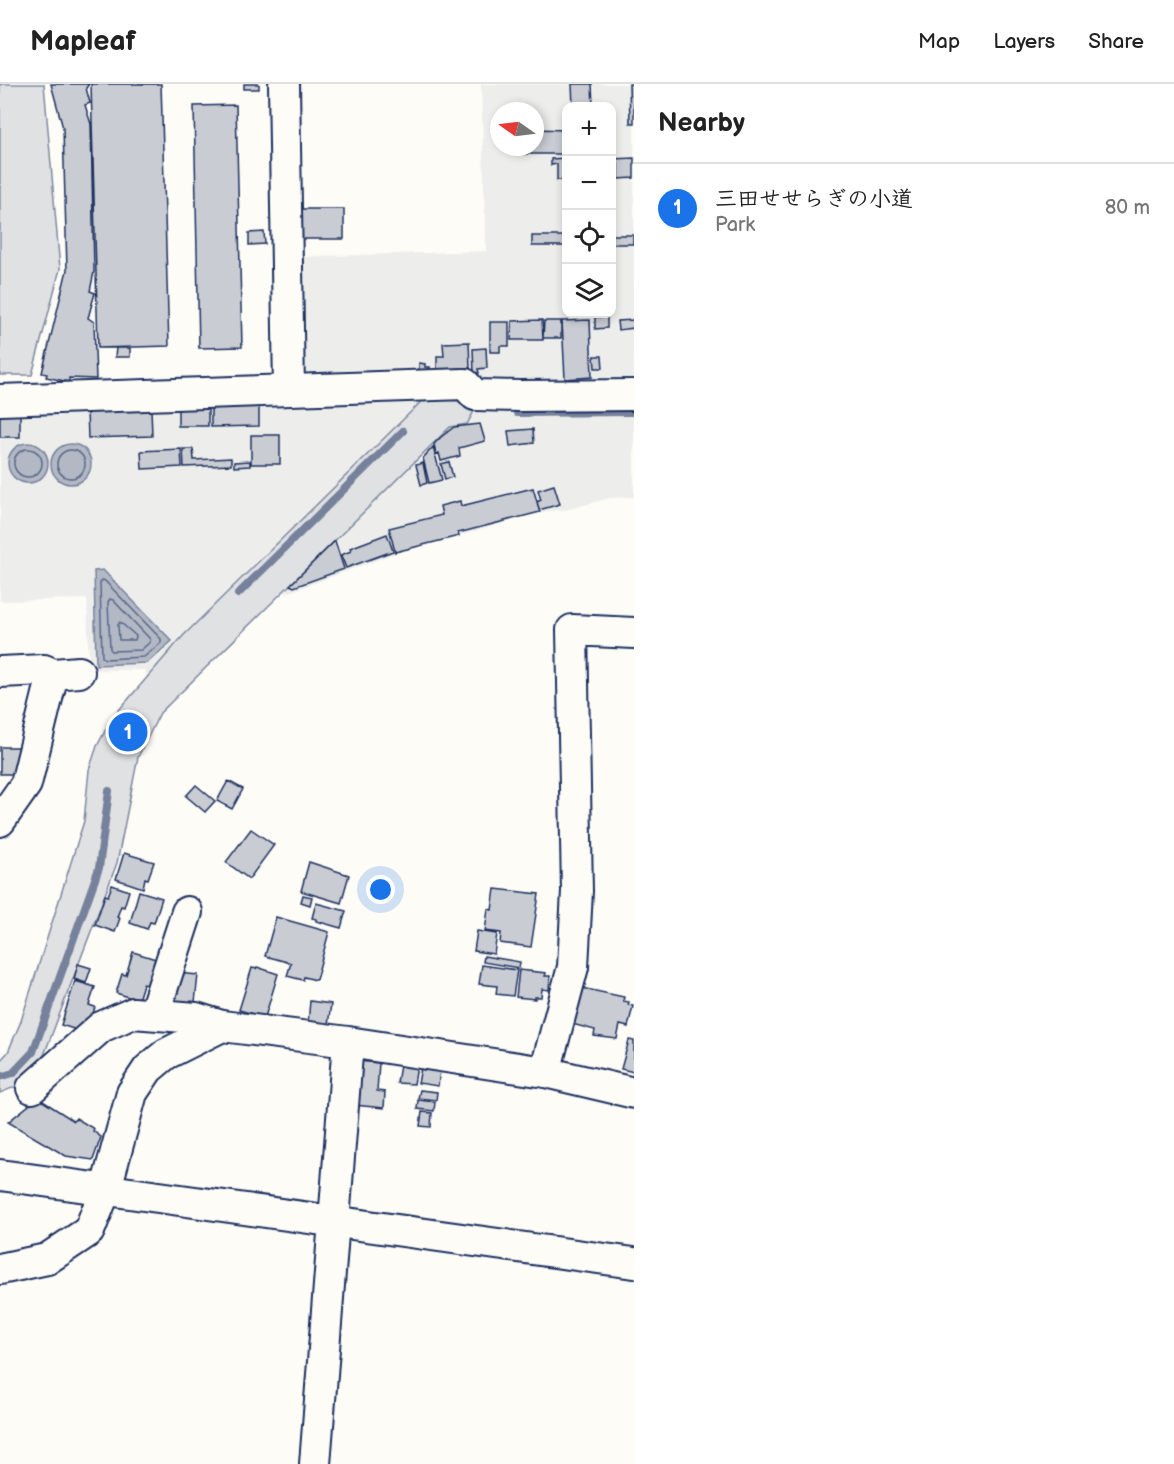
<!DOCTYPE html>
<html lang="en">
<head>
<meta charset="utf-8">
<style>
	body { margin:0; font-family:"Balsamiq Sans","Klee One",sans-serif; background:#f6f6f6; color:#222 }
	.controls { position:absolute; right:18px; top:18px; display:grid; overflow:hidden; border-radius:12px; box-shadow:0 3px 9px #0003 }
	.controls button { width:54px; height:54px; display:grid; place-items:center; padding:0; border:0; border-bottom:2px solid #e0e0e0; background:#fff; color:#222; font:30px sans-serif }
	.compass { position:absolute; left:490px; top:18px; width:54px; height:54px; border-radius:50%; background:#fff; box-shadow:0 3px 9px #0003; rotate:284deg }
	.you { position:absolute; left:381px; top:806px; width:21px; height:21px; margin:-15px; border:4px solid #fff; border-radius:50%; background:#1a73e8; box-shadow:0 0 0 9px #1a73e833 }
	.badge { display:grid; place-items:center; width:39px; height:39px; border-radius:50%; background:#1a73e8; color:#fff; font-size:20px; font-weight:700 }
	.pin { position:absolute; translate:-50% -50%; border:3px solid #fff; box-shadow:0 2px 6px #0006 }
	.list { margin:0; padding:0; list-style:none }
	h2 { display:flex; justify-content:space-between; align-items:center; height:78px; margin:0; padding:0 24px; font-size:26px }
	h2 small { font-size:20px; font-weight:400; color:#767676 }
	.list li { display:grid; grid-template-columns:39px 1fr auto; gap:18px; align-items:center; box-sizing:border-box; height:90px; padding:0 24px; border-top:2px solid #e0e0e0 }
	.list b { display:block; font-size:22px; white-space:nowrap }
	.list p { margin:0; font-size:20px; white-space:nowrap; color:#767676 }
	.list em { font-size:20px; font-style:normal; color:#767676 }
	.icon { flex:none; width:33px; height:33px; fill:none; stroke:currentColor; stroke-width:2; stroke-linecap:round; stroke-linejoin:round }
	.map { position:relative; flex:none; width:634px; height:1380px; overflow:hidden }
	header { display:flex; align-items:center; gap:36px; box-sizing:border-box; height:84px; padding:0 30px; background:#fff; border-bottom:2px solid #e0e0e0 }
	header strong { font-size:28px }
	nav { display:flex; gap:33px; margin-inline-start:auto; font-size:21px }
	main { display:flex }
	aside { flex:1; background:#fff }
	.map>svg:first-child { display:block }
	.built { fill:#edeeec; fill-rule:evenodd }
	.green { fill:#e0e1e3; stroke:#7e88a0; stroke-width:1.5 }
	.water { fill:#b3b8c5; stroke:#76819c; stroke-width:1.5 }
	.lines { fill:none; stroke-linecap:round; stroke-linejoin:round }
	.shore { stroke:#586687; stroke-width:1.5 }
	.stream { stroke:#76819c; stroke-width:8 }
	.building { fill:#c9ccd3; stroke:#1b2f5e; stroke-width:1.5 }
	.minor-casing { stroke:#1b2f5e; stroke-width:34 }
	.minor { stroke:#fdfcf7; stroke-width:30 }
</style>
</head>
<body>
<header>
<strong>Mapleaf</strong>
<nav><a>Map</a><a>Layers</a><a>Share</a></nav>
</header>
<main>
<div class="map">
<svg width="634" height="1380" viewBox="0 0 634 1380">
	<rect width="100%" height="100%" fill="#fdfcf7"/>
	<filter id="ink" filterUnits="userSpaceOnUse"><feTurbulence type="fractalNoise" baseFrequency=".0167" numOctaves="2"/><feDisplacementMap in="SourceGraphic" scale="12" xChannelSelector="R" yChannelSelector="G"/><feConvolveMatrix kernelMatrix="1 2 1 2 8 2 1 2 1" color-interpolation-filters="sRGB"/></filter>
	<g filter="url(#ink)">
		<!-- built -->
		<path class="built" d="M481,0H634V295L305,297L295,288L294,173L486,167ZM566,22H612V230H566ZM499,27H535V63H499Z
			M438,313L492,325L634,326V413L610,414L566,426L548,427L401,467L290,508L250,511L152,611L144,586H89L87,515L0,517V324Z"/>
		<!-- green -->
		<path class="green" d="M0,0H44L60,185L32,291H0Z
			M428,311L451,313L479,318L467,340L450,343L160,629L138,673L117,779L44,971L20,1001L0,1009V977L8,968L21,937L84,737L89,686L97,662L112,634L183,552Z"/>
		<!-- water -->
		<path class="water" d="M8 379a20 20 0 1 1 40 0a20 20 0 1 1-40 0Z
			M51 380a20 20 0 1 1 40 0a20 20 0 1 1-40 0Z
			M103,486L172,557L147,579L96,581L94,487Z"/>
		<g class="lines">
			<!-- shore -->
			<path class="shore" d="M14 379a14 14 0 1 1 28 0a14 14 0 1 1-28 0Z
				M57 380a14 14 0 1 1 28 0a14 14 0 1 1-28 0Z
				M102,496L105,497L161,555V559L144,573L105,575L102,573L100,499Z
				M110,515L113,516L150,555V558L141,566L112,567L110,565L108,518Z
				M120,538L136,552L135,556H119L118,541Z"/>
			<!-- stream -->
			<path class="stream" d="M517,329L634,328
				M238,510L403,347
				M0,993L13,989L33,968L99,784L109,707"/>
		</g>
		<!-- building -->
		<path class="building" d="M51,0H89L86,4L90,19L85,21L91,40L94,188L90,207L95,209L88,234L94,238L96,295L69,294V298L46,293L47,290L42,289L67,186L63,44Z
			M91,0H161L169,262L98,264Z
			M244,0H259V5H244Z
			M572,0H592L593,22H573Z
			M629,0H634V39H630Z
			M236,21L242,263L199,264L194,22Z
			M535,45L566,46V70H523V63H535Z
			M566,74V96H557V80L551,81V75Z
			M634,74V94L618,95V80L612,81V75Z
			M292,125H344V155H300Z
			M264,148L265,160L249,161V149Z
			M612,151H633V160H612Z
			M532,152H566V162H532Z
			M595,233H607V244L595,245Z
			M542,236L543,256H511L512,237Z
			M590,236L592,293L565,295L562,237Z
			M634,236V244L618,246L617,237Z
			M544,237H561V254H543Z
			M490,238H509V262H500V268H490Z
			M469,258L470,284L437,285V272H444L443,259Z
			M116,264H130V273H115Z
			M486,264L487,284L478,285L479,289H474L473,265Z
			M594,272H602L603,284H595Z
			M419,279L425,280V283H430L429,286H419Z
			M259,321V342L211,343V322Z
			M208,322V342H178V323Z
			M151,324L152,352L88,354L87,326Z
			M0,326H20V353H0Z
			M480,340L485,357L459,364L460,372L441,377L439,369L436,370L434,360L441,353L454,343Z
			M533,345L534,359L510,362L508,347Z
			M251,351H280V380H251Z
			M433,363L442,396L429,399L423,374Z
			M181,365L182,383L142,385L141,367Z
			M183,365H193L194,376L231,374V381L184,383Z
			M250,377V382L234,383V378Z
			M449,378L453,393L445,395L441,380Z
			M423,379L427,399L421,401L416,381Z
			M554,401L560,420L539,426L537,418L541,416L538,406Z
			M533,404L540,428L458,449L459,452L395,468L389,444L442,431L440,422L460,417L461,422Z
			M387,450L393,467L346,484L341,471L351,467L350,464Z
			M335,457L344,485L294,503L290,501Z
			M0,663H20L22,690H0Z
			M228,697L243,705L232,725L217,717Z
			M196,701L215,717L205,728L186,712Z
			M251,745L274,761L249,795L226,778Z
			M124,769L154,778L148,795L145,794L143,804L116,795Z
			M309,778L349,791L341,819L301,807Z
			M112,801L129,807L124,823L121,822L117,833L120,834L115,848L95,841L105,811L108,812Z
			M495,805L539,810L531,863L500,859L501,849L485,847L488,825L492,826Z
			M139,807L162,814L154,839L150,838L147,845L130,839Z
			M303,811L312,813L310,821L301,818Z
			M316,819L346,827L341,844L316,837V835L312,834Z
			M276,833L329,848L316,896L304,893L303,896L287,892L291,879L265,872Z
			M477,847L497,850L494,870L474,867Z
			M133,868L159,876L150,902L143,900L138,916L116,909L122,890L126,891Z
			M484,872L520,878L519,884L483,878Z
			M78,880L91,884L86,899L74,895Z
			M482,881L517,886L513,912L496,910L497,902L479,900Z
			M257,883L278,890L265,933L239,926L252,884L256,885Z
			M519,886L546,889L545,892H550L549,906L542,905L541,913H535V915L516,913Z
			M177,889L198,891L194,927L168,917Z
			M75,897L95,903L89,921L95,923L89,943L83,948L61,941Z
			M577,903L624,913L623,917L629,918L628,921L633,922L628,943L620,941L617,955L594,952L595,946L572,940Z
			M310,917L331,920L328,941L308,939Z
			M629,956L634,957V988L621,985Z
			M358,977L379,979L377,1007L385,1008L384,1024L354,1021Z
			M400,981L417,983L414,1000L397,999Z
			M421,984L440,987L438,1002L418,999Z
			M420,1006L437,1008L436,1016L418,1014Z
			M38,1014L74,1037L76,1034L94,1045L93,1047L101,1053L93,1076L66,1072L8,1038Z
			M418,1016L435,1018L434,1027L417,1025Z
			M422,1028L432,1029L431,1043L420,1042Z"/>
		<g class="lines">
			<!-- minor casing -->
			<g class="minor-casing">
				<path id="minor" d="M284,0L289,306
					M0,316L465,300L475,311L520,312L634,311
					M0,588L44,586L53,590L79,588
					M0,737L26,700L53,590
					M154,930L187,828
					M545,988L573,883L577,807L572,546L634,549
					M32,1004L101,943L133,929L196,934L222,942
					M0,1091L634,1179
					M0,1185L47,1175L89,1147L106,1104L132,1009L148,985L166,970L222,942L348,958L545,988L634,1009
					M315,1380L348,958"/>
			</g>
			<!-- minor -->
			<use href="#minor" class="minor"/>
		</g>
	</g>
</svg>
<div class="controls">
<button>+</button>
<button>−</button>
<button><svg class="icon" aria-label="locate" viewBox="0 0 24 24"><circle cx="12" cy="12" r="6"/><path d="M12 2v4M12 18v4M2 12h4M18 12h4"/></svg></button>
<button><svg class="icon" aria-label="layers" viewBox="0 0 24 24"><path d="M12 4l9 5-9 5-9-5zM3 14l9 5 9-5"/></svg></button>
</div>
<svg class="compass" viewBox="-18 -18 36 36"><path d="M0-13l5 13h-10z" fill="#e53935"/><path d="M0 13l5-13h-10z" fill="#767676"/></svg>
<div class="you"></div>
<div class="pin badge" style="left:128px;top:648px">1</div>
</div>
<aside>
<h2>Nearby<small></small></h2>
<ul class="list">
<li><span class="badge">1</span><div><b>三田せせらぎの小道</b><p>Park</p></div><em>80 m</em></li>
</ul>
</aside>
</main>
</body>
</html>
